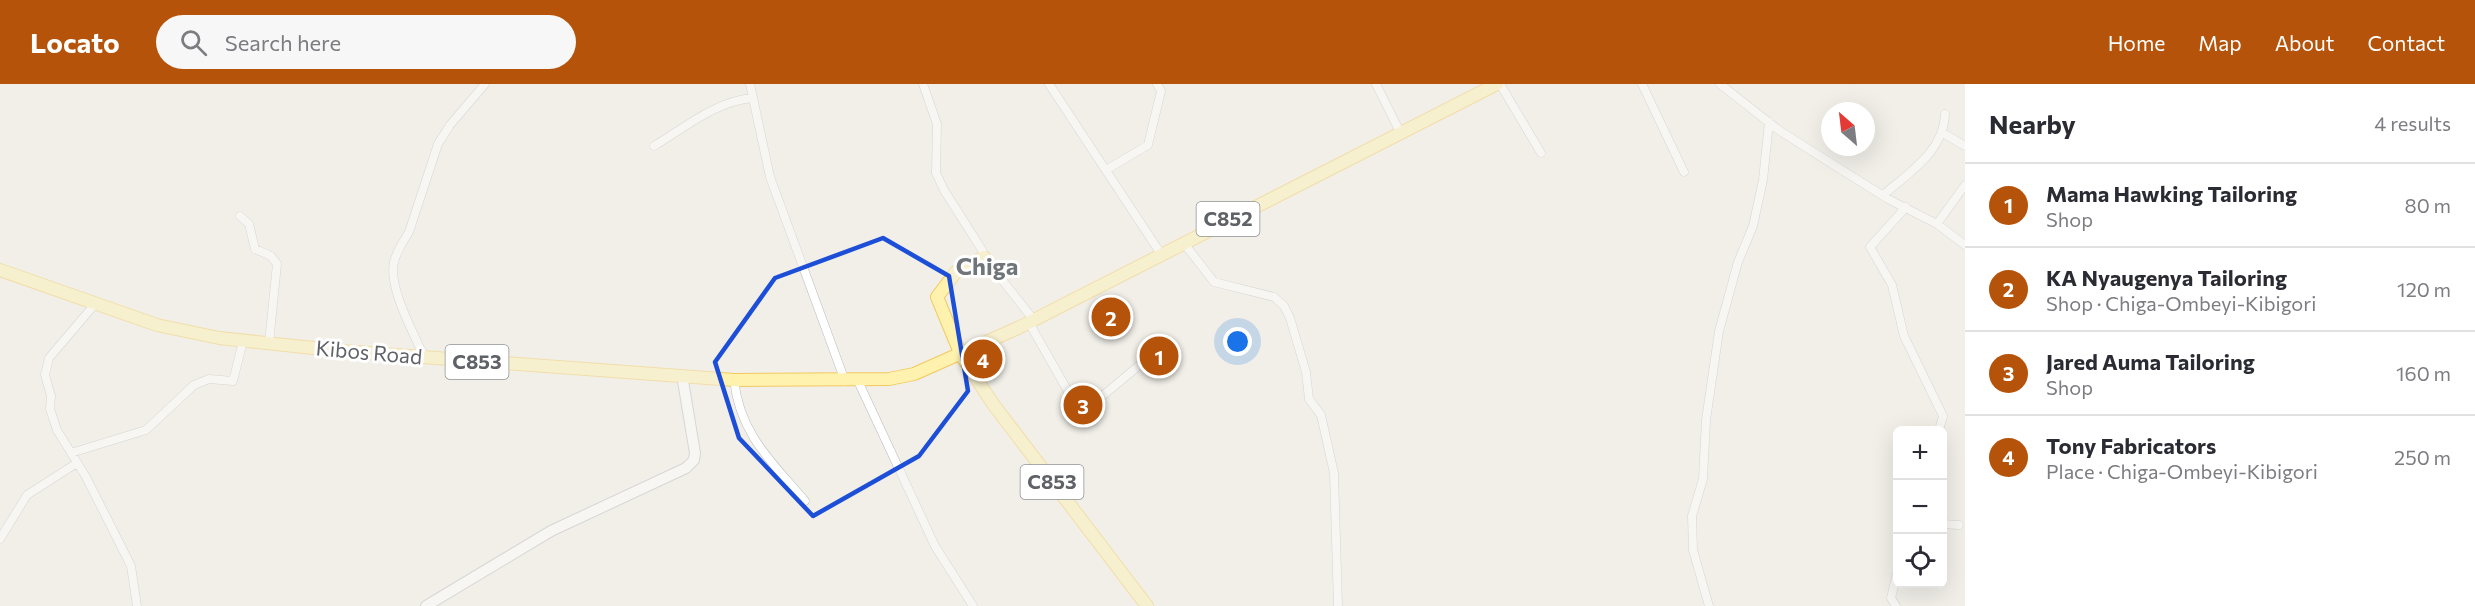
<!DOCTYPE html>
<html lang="en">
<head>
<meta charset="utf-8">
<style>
	body { margin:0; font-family:Commissioner,sans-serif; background:#f7f7f7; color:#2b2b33 }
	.controls { position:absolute; right:18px; bottom:18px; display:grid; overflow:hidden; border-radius:9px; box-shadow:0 6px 24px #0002 }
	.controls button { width:54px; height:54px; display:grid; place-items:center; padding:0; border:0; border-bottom:2px solid #e1e1e2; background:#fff; color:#2b2b33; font:30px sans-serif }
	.compass { position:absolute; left:1821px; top:18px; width:54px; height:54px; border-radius:50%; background:#fff; box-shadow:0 6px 24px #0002; rotate:332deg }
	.you { position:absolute; left:1238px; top:258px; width:21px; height:21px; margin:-15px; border:4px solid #fff; border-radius:50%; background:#1a73e8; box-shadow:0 0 0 9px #1a73e833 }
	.badge { display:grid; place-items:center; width:39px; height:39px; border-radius:50%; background:#b45309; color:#fff; font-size:20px; font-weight:700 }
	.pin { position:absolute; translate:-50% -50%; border:3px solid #fff; box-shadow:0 2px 6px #0006 }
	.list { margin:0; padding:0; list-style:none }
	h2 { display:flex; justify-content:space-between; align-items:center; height:78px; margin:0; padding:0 24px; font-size:26px }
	h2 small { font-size:20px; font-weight:400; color:#7c7c81 }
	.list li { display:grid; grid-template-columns:39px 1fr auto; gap:18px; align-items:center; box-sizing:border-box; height:84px; padding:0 24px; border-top:2px solid #e1e1e2 }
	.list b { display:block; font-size:22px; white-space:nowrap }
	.list p { margin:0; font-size:20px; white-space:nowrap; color:#7c7c81 }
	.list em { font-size:20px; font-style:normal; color:#7c7c81 }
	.icon { flex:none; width:33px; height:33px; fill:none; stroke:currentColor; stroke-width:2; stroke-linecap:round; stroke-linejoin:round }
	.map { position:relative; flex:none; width:1965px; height:522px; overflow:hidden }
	header { display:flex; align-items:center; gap:36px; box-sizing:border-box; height:84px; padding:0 30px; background:#b45309; color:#fff }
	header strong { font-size:28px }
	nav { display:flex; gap:33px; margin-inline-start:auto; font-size:21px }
	.search { width:420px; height:54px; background:#f7f7f7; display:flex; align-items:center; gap:15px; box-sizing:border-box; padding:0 21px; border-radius:33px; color:#7c7c81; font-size:22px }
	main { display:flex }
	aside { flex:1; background:#fff }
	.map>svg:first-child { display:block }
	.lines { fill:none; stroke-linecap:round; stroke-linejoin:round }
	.street-casing { stroke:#b5b8bc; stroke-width:9 }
	.secondary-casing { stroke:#b6babf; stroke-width:12 }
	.primary-casing { stroke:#f2c960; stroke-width:14 }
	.street { stroke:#fff; stroke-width:8 }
	.secondary { stroke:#fff; stroke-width:10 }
	.primary { stroke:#fff2af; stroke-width:12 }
	.marked { fill:none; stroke:#1d4ed8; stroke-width:4.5; stroke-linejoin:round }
	.labels { text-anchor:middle; stroke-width:6; stroke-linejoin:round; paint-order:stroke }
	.shield { fill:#fff; stroke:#8f9295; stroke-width:1.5 }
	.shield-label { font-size:20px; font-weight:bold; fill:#5f6368 }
	.street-label { font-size:21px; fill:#5f6368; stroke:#fff }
	.quarter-label { font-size:24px; font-weight:bold; fill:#70757a; stroke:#fff }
</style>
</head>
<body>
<header>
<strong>Locato</strong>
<div class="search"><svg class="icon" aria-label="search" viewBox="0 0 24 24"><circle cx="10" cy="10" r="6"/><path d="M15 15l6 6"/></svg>Search here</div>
<nav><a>Home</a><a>Map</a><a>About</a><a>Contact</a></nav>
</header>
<main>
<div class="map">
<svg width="1965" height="522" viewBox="0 0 1965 522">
	<rect width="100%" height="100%" fill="#f1efe8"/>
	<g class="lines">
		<!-- street casing -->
		<g class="street-casing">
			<path id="street" d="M750,0L770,93L845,297
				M923,0L937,40L936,89L944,106L982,166L984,173L1033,235L1032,244L1078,325L1094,319L1148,274
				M1049,0L1161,170
				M1376,0L1400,48
				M1500,0L1541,69
				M1642,0L1684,88
				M1720,0L1780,47L1888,115L1937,140L1965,161
				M1943,49L1965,62
				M654,62C686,43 714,18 752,14
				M1106,86L1148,61L1161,7L1157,0
				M1883,111C1909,89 1944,67 1945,30
				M1906,123L1870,163L1892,201L1904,252L1943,332L1939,346
				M240,132L249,140L255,165L271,172L277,180L269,259
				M1937,140L1965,101
				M1183,158L1214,198L1274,213L1284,222L1290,234L1306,288L1309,315L1321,331L1334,389L1338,522
				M95,220L49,274L45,291L51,312L50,325L57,346L86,393L131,482L137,522
				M424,273C414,249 388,204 394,178C397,166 403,158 409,148L438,60L450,41L485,0
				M734,296C740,350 771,377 805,417
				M858,297L935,462L973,522
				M71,369L146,346L194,301L209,295L233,297L243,257
				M1942,440L1959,441
				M0,455L27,411L77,379
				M1709,522L1693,466L1692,432L1703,395L1706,336L1719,247L1738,178L1753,142L1763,96L1769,38
				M1896,522L1891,514L1898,485"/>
		</g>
		<!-- secondary casing -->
		<g class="secondary-casing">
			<path id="secondary" d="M426,522L551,447L686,384L694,376L695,369L682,291"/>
		</g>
		<!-- primary casing -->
		<g class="primary-casing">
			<path id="primary" d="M984,173L956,188L937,213L961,271L993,320L1147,522
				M0,186L157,241L219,254L342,267L734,296L889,295L914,290L1018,244L1497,0"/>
		</g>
		<!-- street -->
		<use href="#street" class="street"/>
		<!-- secondary -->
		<use href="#secondary" class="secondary"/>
		<!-- primary -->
		<use href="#primary" class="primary"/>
	</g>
	<!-- marked area -->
	<path d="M0 0H1965V522H0ZM883,154L949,192L968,307L919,372L813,432L739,354L715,278L775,194Z" fill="#f1efe8" fill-opacity=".55" fill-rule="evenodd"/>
	<path class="marked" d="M883,154L949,192L968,307L919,372L813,432L739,354L715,278L775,194Z"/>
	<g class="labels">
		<!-- shield labels -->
		<g class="shield">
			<rect x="1196.5" y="118" width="63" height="34" rx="4.5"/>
			<rect x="445.5" y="261" width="63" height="34" rx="4.5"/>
			<rect x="1020.5" y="381" width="63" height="34" rx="4.5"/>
		</g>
		<g class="shield-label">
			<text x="1228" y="142">C852</text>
			<text x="477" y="285">C853</text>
			<text x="1052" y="405">C853</text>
		</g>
		<!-- street labels -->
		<g class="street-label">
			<text transform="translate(369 269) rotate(5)" y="7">Kibos Road</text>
		</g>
		<!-- quarter labels -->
		<g class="quarter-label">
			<text x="987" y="191">Chiga</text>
		</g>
	</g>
</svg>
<div class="controls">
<button>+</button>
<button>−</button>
<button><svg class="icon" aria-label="locate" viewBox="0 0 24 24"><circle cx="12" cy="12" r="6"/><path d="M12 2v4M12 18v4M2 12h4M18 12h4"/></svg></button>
</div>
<svg class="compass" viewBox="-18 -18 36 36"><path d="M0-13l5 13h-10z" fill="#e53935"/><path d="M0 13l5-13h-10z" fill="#7c7c81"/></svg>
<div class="you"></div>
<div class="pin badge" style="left:1159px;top:272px">1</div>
<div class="pin badge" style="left:1111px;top:233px">2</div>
<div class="pin badge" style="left:1083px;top:321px">3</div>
<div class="pin badge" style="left:983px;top:275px">4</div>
</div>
<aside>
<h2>Nearby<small>4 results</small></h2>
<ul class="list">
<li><span class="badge">1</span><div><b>Mama Hawking Tailoring</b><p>Shop</p></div><em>80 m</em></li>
<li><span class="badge">2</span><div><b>KA Nyaugenya Tailoring</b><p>Shop · Chiga-Ombeyi-Kibigori</p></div><em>120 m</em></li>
<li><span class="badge">3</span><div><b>Jared Auma Tailoring</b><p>Shop</p></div><em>160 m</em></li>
<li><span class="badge">4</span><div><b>Tony Fabricators</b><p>Place · Chiga-Ombeyi-Kibigori</p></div><em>250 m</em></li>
</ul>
</aside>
</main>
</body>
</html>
